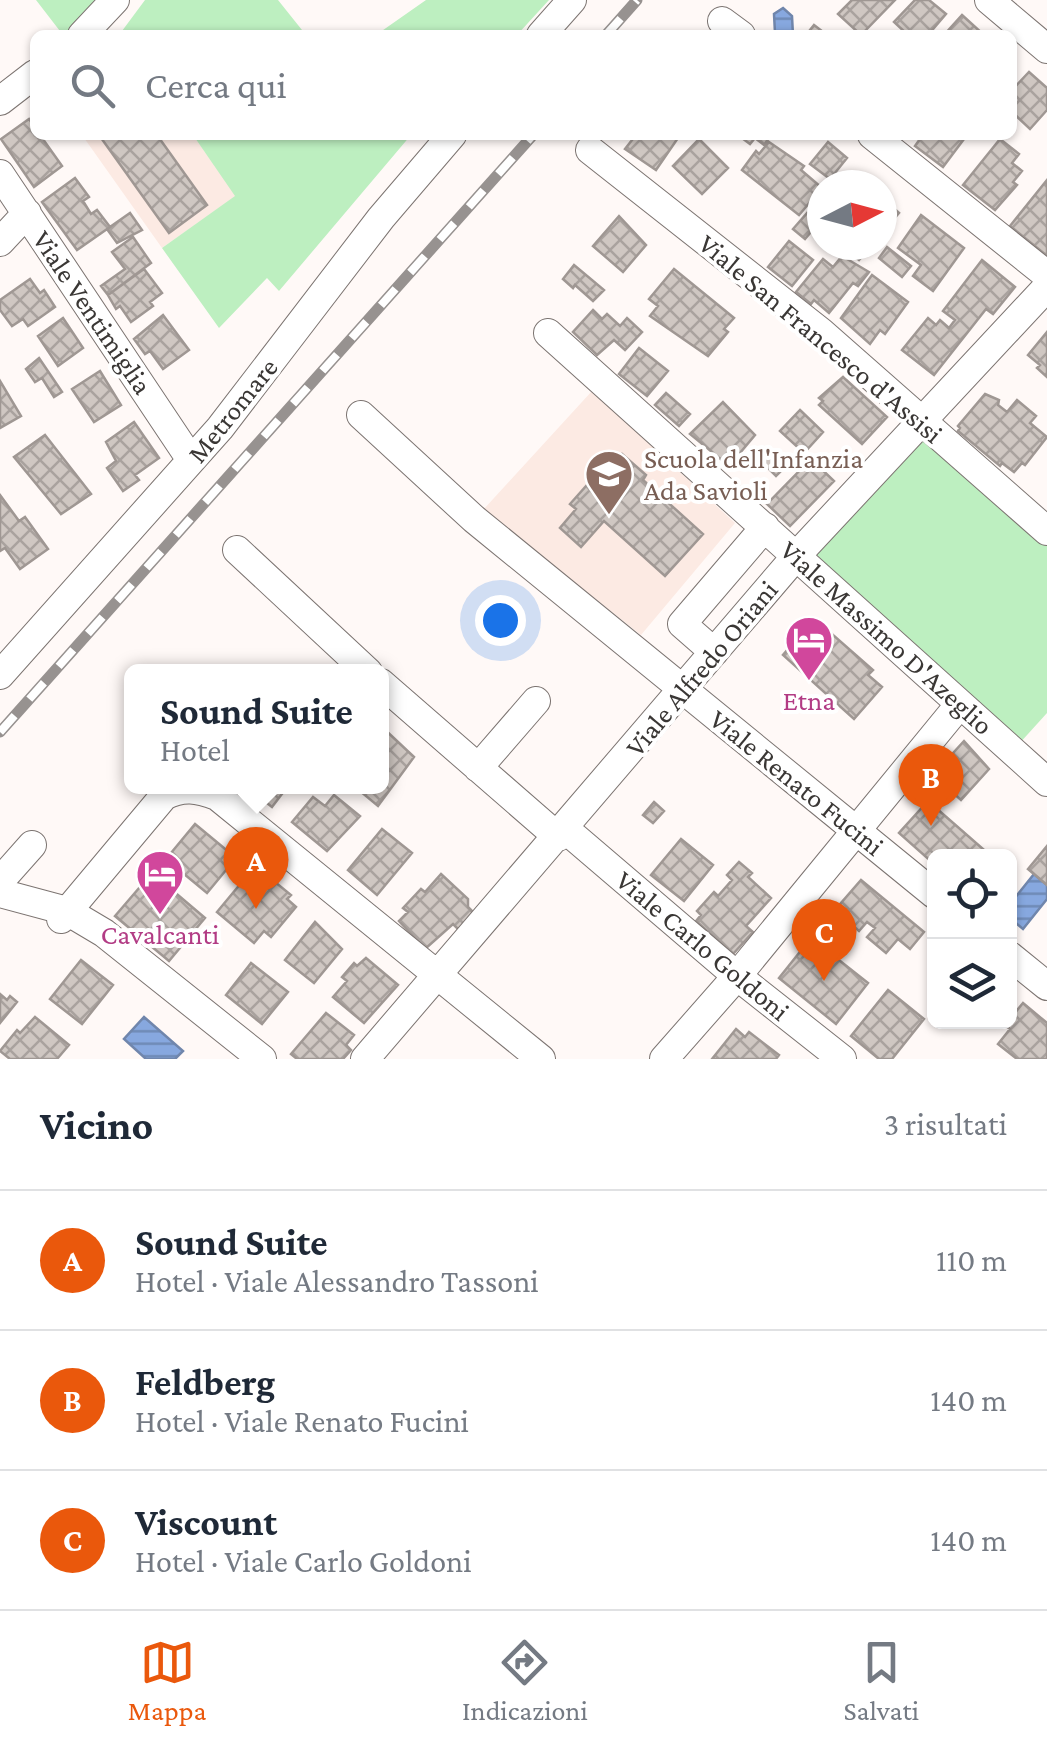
<!DOCTYPE html>
<html lang="it">
<head>
<meta charset="utf-8">
<style>
	body { margin:0; font-family:"Crimson Pro",serif; background:#f2f2f3; color:#1f2937 }
	.controls { position:absolute; right:30px; bottom:30px; display:grid; overflow:hidden; border-radius:15px; box-shadow:0 2px 8px #0004 }
	.controls button { width:90px; height:90px; display:grid; place-items:center; padding:0; border:0; border-bottom:2px solid #e0e1e3; background:#fff; color:#1f2937; font:50px sans-serif }
	.compass { position:absolute; left:807px; top:170px; width:90px; height:90px; border-radius:50%; background:#fff; box-shadow:0 2px 8px #0004; rotate:84deg }
	.you { position:absolute; left:500px; top:620px; width:35px; height:35px; margin:-25px; border:8px solid #fff; border-radius:50%; background:#1a73e8; box-shadow:0 0 0 15px #1a73e833 }
	.badge { display:grid; place-items:center; width:65px; height:65px; border-radius:50%; background:#ea580c; color:#fff; font-size:32px; font-weight:700 }
	.pin { position:absolute; translate:-50% -82px; filter:drop-shadow(0 2px 5px #0008) }
	.pin::after { content:''; position:absolute; top:52px; width:35px; height:30px; background:inherit; clip-path:polygon(0 0,100% 0,50% 100%) }
	.popup { position:absolute; left:124px; top:664px; width:265px; height:130px; box-sizing:border-box; display:grid; place-content:center; border-radius:15px; background:#fff; filter:drop-shadow(0 2px 8px #0005); font-size:32px; white-space:nowrap; color:#747a83 }
	.popup b { font-size:38px; color:#1f2937 }
	.popup::after { content:''; position:absolute; left:50%; top:100%; margin-left:-20px; border:20px solid transparent; border-top-color:#fff }
	.list { margin:0; padding:0; list-style:none }
	h2 { display:flex; justify-content:space-between; align-items:center; height:130px; margin:0; padding:0 40px; font-size:42px }
	h2 small { font-size:32px; font-weight:400; color:#747a83 }
	.list li { display:grid; grid-template-columns:65px 1fr auto; gap:30px; align-items:center; box-sizing:border-box; height:140px; padding:0 40px; border-top:2px solid #e0e1e3 }
	.list b { display:block; font-size:38px; white-space:nowrap }
	.list p { margin:0; font-size:32px; white-space:nowrap; color:#747a83 }
	.list em { font-size:32px; font-style:normal; color:#747a83 }
	.icon { flex:none; width:55px; height:55px; fill:none; stroke:currentColor; stroke-width:2; stroke-linecap:round; stroke-linejoin:round }
	.map { position:relative; flex:none; width:1047px; height:1059px; overflow:hidden }
	.search { position:absolute; background:#fff; box-shadow:0 2px 8px #0004; left:30px; right:30px; top:30px; height:110px; display:flex; align-items:center; gap:25px; box-sizing:border-box; padding:0 35px; border-radius:15px; color:#747a83; font-size:38px }
	.sheet { height:550px; background:#fff }
	nav { display:flex; justify-content:space-around; align-items:center; box-sizing:border-box; height:140px; border-top:2px solid #e0e1e3; background:#fff; font-size:28px; color:#747a83 }
	nav a { display:grid; justify-items:center; gap:5px }
	nav .on { color:#ea580c }
	.map>svg:first-child { display:block }
	.built { fill:#fceae3 }
	.green { fill:#bdefc0 }
	.water { fill:url(#water-rules); stroke:#7086ac; stroke-width:2.5 }
	.building { fill:url(#building-cross-hatch); stroke:#9f9793; stroke-width:2.5 }
	.lines { fill:none; stroke-linecap:round; stroke-linejoin:round }
	.minor-casing { stroke:#7c7471; stroke-width:30 }
	.minor { stroke:#fff; stroke-width:28 }
	.rail-casing { stroke:#979290; stroke-width:11 }
	.rail { stroke:#fff; stroke-width:8; stroke-dasharray:22; stroke-linecap:butt }
	.labels { text-anchor:middle; stroke-width:8; stroke-linejoin:round; paint-order:stroke }
	.street-label { font-size:28px; fill:#3a3735; stroke:#fff }
	.education-label { font-size:28px; fill:#785e54; stroke:#fff; text-anchor:start }
	.hotel-label { font-size:28px; fill:#b23c85; stroke:#fff }
</style>
</head>
<body>
<div class="map">
<svg width="1047" height="1059" viewBox="0 0 1047 1059">
	<defs>
		<pattern id="water-rules" width="6" height="5" patternUnits="userSpaceOnUse" patternTransform="scale(2.5)"><rect width="6" height="5" fill="#87a8df"/><path d="M0 2.5h6" fill="none" stroke="#6f8ab6"/></pattern>
		<pattern id="building-cross-hatch" width="8" height="8" patternUnits="userSpaceOnUse" patternTransform="scale(2.5)"><rect width="8" height="8" fill="#cfc7c2"/><path d="M0 0l8 8M0 8l8-8" fill="none" stroke="#a9a29e"/></pattern>
	</defs>
	<rect width="100%" height="100%" fill="#fff9f7"/>
	<!-- built -->
	<path class="built" d="M82,135H193L236,196L162,248Z
		M592,391L735,523L641,635L483,510Z"/>
	<!-- green -->
	<path class="green" d="M36,0H101L63,35Z
		M145,0H278L306,35H124L122,31Z
		M426,0H549L517,35H376Z
		M193,135H411L279,291L267,278L219,328L162,248L235,196Z
		M924,437L1047,545V713L1018,745L813,557Z"/>
	<!-- water -->
	<path class="water" d="M783,8L792,16L793,35L775,33L774,14Z
		M1034,874L1047,885V899L1023,929L1010,918V904Z
		M144,1017L183,1051L175,1059H146L124,1039Z"/>
	<!-- building -->
	<path class="building" d="M852,0H895L861,35L838,14Z
		M915,0H929L946,14L928,35H908L894,22Z
		M962,15L984,35H944Z
		M814,25L827,35H806Z
		M1029,72L1047,88V110L1030,129L1012,112V90Z
		M29,119L35,127V135H40L62,166L34,187L1,139Z
		M99,135H157L207,205L169,233Z
		M636,135H680L656,170L625,149Z
		M738,135H771L764,145L755,138L750,144Z
		M915,135H967L943,167L915,146L920,139Z
		M699,139L728,168L702,194L673,166Z
		M1000,139L1019,154L1012,163L1022,171L1013,182L1017,185L995,210L963,185Z
		M769,142L804,166L801,170L822,188L799,215L742,170L756,151L759,154Z
		M828,142L847,158L830,179L810,164Z
		M854,175L866,185H846Z
		M75,178L89,197L83,201L91,214L97,210L110,227L77,250L42,202Z
		M1047,180V254L1046,255L1010,226Z
		M882,198L899,213L882,233Z
		M130,213L142,230L117,243L107,229Z
		M807,213L816,221L822,213V241L811,232L805,239L793,229Z
		M921,215L964,248L933,291L913,276L921,265L898,248Z
		M619,216L646,245L623,272L593,246Z
		M133,237L151,263L108,295L101,286L125,269L112,252Z
		M789,241L813,260L792,286L768,267Z
		M841,245H872L859,260Z
		M887,247L911,266L902,277L879,258Z
		M842,256L869,272L858,286L853,283L829,313L814,300L811,304L796,292L823,259L833,267Z
		M982,260L1015,287L993,314L986,309L934,375L902,350L928,318L936,325L940,320L949,328L955,320L943,311Z
		M574,265L604,290L593,301L575,285L573,288L563,279Z
		M144,269L162,293L150,302L153,306L131,322L120,306L116,309L108,295Z
		M674,269L734,318L724,329L728,332L708,356L650,316L658,306L649,299Z
		M872,275L908,302L885,334L880,330L870,344L841,318Z
		M30,279L40,293L44,290L55,307L28,326L23,319L12,326L0,310V300Z
		M593,310L602,319L607,314L620,326L627,318L642,332L625,350L614,340L597,355L573,332Z
		M163,315L189,350L163,369L150,351L145,354L134,339Z
		M63,318L83,348L58,366L38,336Z
		M1047,332V377L1037,368L1040,365L1028,355Z
		M639,348L668,371L647,396L619,374Z
		M39,358L62,392L54,397L42,378L35,382L26,369Z
		M100,371L121,405L94,422L72,389Z
		M843,377L887,417L862,444L819,405L823,401L819,398Z
		M0,381L21,416L0,428Z
		M666,393L690,414L679,426L655,405Z
		M985,394L999,400L998,405L1007,412L1017,400L1036,416L1030,423L1047,437L1025,465L1022,463L1014,472L1002,463L1000,466L958,431L960,428L958,426Z
		M723,402L755,435L729,466L690,434Z
		M800,410L823,432L804,453L780,431Z
		M134,422L159,458L135,475L139,480L123,491L107,468L116,461L106,442Z
		M45,435L91,494L61,514L14,457Z
		M774,450L788,464L776,476L762,462Z
		M622,454L646,475L643,480L703,534L665,576L604,521L581,547L560,528L576,509L570,504L587,485L592,489Z
		M811,459L834,481L790,526L767,504Z
		M0,495L19,521L25,517L48,549L20,569L5,548L0,551Z
		M807,627L817,636L824,627L873,670L868,675L882,687L854,719L783,655Z
		M381,726L414,757L378,806L354,786H381Z
		M964,741L989,769L961,800L933,775Z
		M243,786H288L272,807L258,796L256,799Z
		M334,795L360,816L327,851L292,822L313,797L325,806Z
		M928,801L991,856H934V864L899,833Z
		M654,802L664,811L653,823L643,815Z
		M195,824L236,858L207,893L166,859Z
		M382,829L412,853L377,895L348,870Z
		M681,839L713,865L684,901L651,875Z
		M1047,846V885L1028,869Z
		M739,862L752,873L748,877L771,898L746,926L753,932L733,954L696,921L701,915L697,911L714,892L718,896L732,880L727,875Z
		M152,873L205,918L169,961L115,916Z
		M264,873L291,895L287,899L296,907L271,937L264,931L254,943L217,912L242,882L251,889Z
		M441,874L468,899V907L478,917L462,933L453,924L425,949L399,921L408,912L403,908L421,889L425,892Z
		M861,880L924,932L910,949L898,939L886,953L867,937L875,928L867,922L859,931L835,910Z
		M315,922L342,949L314,983L285,960Z
		M811,938L868,983L836,1024L779,978Z
		M366,958L398,985L364,1023L333,997L347,981L342,977L354,963L357,966Z
		M81,960L113,985L82,1024L50,999Z
		M251,963L288,992L262,1024L226,995Z
		M888,990L924,1019L892,1059H879L851,1036Z
		M0,994L7,1000L10,996L17,1002L0,1023Z
		M1023,1003L1047,1023V1059H1017L998,1044L1010,1029L1005,1025Z
		M326,1013L354,1035L346,1045L351,1050L343,1059H297L291,1054Z
		M35,1017L69,1045L57,1059H10L0,1051L17,1030L20,1033Z
		M736,1029L745,1037L749,1032L779,1055L776,1059H712Z"/>
	<g class="lines">
		<!-- minor casing -->
		<g class="minor-casing">
			<path id="minor" d="M989,0L1047,49
				M722,21L741,35
				M82,35L115,0
				M541,35L572,0
				M0,101L35,74
				M872,135L1047,275
				M590,150L821,332L1047,531
				M0,174L185,451
				M0,242L27,213
				M548,333L1047,782
				M361,415L474,519L934,894
				M237,550L368,672
				M714,652L682,624L765,527
				M0,675L220,428L381,218L452,135
				M381,683L558,837
				M478,768L536,701
				M565,829L737,976L842,1059
				M0,881L32,845
				M0,893L67,911L104,933L262,1059
				M61,919L164,796C184,786 197,789 217,796L541,1059
				M1010,956L1047,986
				M365,1059L797,555L1047,287
				M664,1059L737,976L960,704"/>
		</g>
		<!-- minor -->
		<use href="#minor" class="minor"/>
		<!-- rail casing -->
		<g class="rail-casing">
			<path id="rail" d="M606,35L637,0
				M0,732L533,135"/>
		</g>
		<!-- rail -->
		<use href="#rail" class="rail"/>
	</g>
	<!-- icons -->
	<defs>
		<g id="school-pin" transform="scale(2.5)"><path d="M0 17L-7.5 6A9.5 9.5 0 1 1 7.5 6Z" fill="#8d6e63" stroke="#fff"/><path d="M0-5L7-2L0 1L-7-2ZM-4 1L0 2.5L4 1V4Q0 6-4 4Z" fill="#fff"/></g>
		<g id="hotel-pin" transform="scale(2.5)"><path d="M0 17L-7.5 6A9.5 9.5 0 1 1 7.5 6Z" fill="#d1479c" stroke="#fff"/><path d="M-6-4.5h1.5V1H6V5H4.5V3h-9V5H-6ZM-4 0a1.8 1.8 0 1 1 3.6 0ZM.5 0V-2.5h3Q6-2.5 6 0Z" fill="#fff"/></g>
	</defs>
	<g fill-rule="evenodd">
		<use href="#school-pin" x="609" y="474"/>
		<use href="#hotel-pin" x="809" y="640"/>
		<use href="#hotel-pin" x="160" y="874"/>
	</g>
	<g class="labels">
		<!-- street labels -->
		<g class="street-label">
			<text transform="translate(93 312) rotate(56)" y="10">Viale Ventimiglia</text>
			<text transform="translate(821 338) rotate(40)" y="10">Viale San Francesco d'Assisi</text>
			<text transform="translate(232 410) rotate(-51)" y="10">Metromare</text>
			<text transform="translate(887 637) rotate(42)" y="10">Viale Massimo D'Azeglio</text>
			<text transform="translate(701 668) rotate(-50)" y="10">Viale Alfredo Oriani</text>
			<text transform="translate(797 782) rotate(39)" y="10">Viale Renato Fucini</text>
			<text transform="translate(703 945) rotate(40)" y="10">Viale Carlo Goldoni</text>
		</g>
		<!-- education labels -->
		<g class="education-label">
			<text x="644" y="468">Scuola dell'Infanzia<tspan x="644" dy="32">Ada Savioli</tspan></text>
		</g>
		<!-- hotel labels -->
		<g class="hotel-label">
			<text x="809" y="710">Etna</text>
			<text x="160" y="944">Cavalcanti</text>
		</g>
	</g>
</svg>
<div class="controls">
<button><svg class="icon" aria-label="locate" viewBox="0 0 24 24"><circle cx="12" cy="12" r="6"/><path d="M12 2v4M12 18v4M2 12h4M18 12h4"/></svg></button>
<button><svg class="icon" aria-label="layers" viewBox="0 0 24 24"><path d="M12 4l9 5-9 5-9-5zM3 14l9 5 9-5"/></svg></button>
</div>
<svg class="compass" viewBox="-18 -18 36 36"><path d="M0-13l5 13h-10z" fill="#e53935"/><path d="M0 13l5-13h-10z" fill="#747a83"/></svg>
<div class="you"></div>
<div class="pin badge" style="left:256px;top:909px">A</div>
<div class="popup"><b>Sound Suite</b>Hotel</div>
<div class="pin badge" style="left:931px;top:826px">B</div>
<div class="pin badge" style="left:824px;top:981px">C</div>
<div class="search"><svg class="icon" aria-label="search" viewBox="0 0 24 24"><circle cx="10" cy="10" r="6"/><path d="M15 15l6 6"/></svg>Cerca qui</div>
</div>
<section class="sheet">
<h2>Vicino<small>3 risultati</small></h2>
<ul class="list">
<li><span class="badge">A</span><div><b>Sound Suite</b><p>Hotel · Viale Alessandro Tassoni</p></div><em>110 m</em></li>
<li><span class="badge">B</span><div><b>Feldberg</b><p>Hotel · Viale Renato Fucini</p></div><em>140 m</em></li>
<li><span class="badge">C</span><div><b>Viscount</b><p>Hotel · Viale Carlo Goldoni</p></div><em>140 m</em></li>
</ul>
</section>
<nav>
<a class="on"><svg class="icon" aria-label="map" viewBox="0 0 24 24"><path d="M3 6l6-2 6 2 6-2v14l-6 2-6-2-6 2zM9 4v14M15 6v14"/></svg>Mappa</a>
<a><svg class="icon" aria-label="directions" viewBox="0 0 24 24"><path d="M12 3l9 9-9 9-9-9zM9 14v-3h6M13 9l2 2-2 2"/></svg>Indicazioni</a>
<a><svg class="icon" aria-label="saved" viewBox="0 0 24 24"><path d="M7 4h10v16l-5-4-5 4z"/></svg>Salvati</a>
</nav>
</body>
</html>
